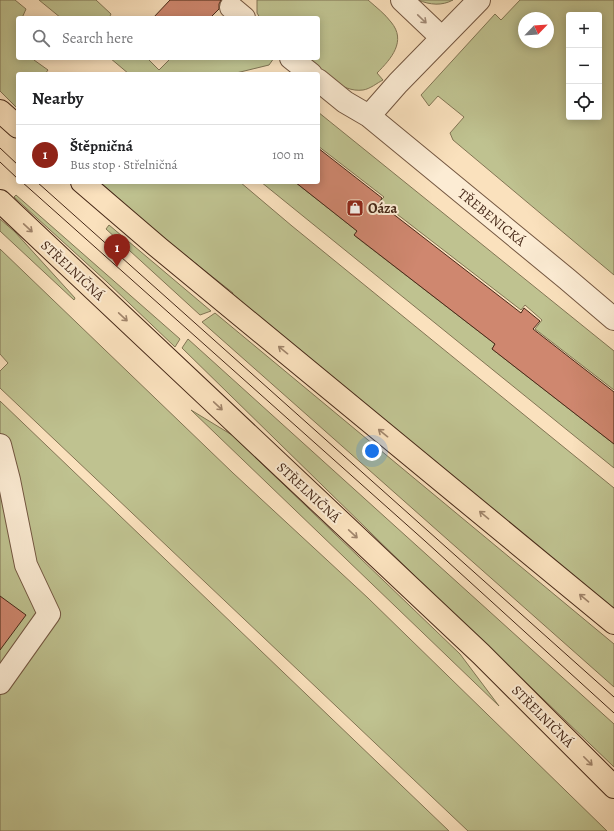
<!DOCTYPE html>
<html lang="en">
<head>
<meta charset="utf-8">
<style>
	body { margin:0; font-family:Alegreya,serif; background:#f6f6f6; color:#202124 }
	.controls { position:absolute; right:12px; top:12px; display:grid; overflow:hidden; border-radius:4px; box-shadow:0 2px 10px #0003 }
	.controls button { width:36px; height:36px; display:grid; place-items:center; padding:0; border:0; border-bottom:1px solid #e0e0e0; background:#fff; color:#202124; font:20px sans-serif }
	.compass { position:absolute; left:518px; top:12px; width:36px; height:36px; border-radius:50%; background:#fff; box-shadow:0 2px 10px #0003; rotate:65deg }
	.you { position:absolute; left:372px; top:451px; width:14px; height:14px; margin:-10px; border:3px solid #fff; border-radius:50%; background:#1a73e8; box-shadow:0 0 0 6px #1a73e833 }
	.badge { display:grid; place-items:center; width:26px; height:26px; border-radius:50%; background:#8f2418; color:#fff; font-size:13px; font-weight:700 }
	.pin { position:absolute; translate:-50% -33px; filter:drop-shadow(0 1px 2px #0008) }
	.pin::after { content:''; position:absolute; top:21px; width:14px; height:12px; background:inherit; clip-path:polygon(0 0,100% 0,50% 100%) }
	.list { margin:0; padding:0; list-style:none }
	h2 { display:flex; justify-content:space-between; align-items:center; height:52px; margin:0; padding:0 16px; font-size:17px }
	h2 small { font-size:13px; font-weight:400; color:#757577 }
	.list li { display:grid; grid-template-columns:26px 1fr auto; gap:12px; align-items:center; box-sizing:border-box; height:60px; padding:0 16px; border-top:1px solid #e0e0e0 }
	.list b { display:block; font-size:15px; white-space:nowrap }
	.list p { margin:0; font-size:13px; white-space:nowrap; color:#757577 }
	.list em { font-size:13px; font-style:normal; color:#757577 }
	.icon { flex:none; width:22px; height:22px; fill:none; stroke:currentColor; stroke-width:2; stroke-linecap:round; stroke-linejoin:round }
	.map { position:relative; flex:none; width:614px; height:831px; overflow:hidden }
	.search { position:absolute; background:#fff; box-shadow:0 2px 10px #0003; left:16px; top:16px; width:304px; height:44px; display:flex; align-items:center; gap:10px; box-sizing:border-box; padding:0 14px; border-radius:4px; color:#757577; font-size:15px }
	.panel { position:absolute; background:#fff; box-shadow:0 2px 10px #0003; left:16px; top:72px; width:304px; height:112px; border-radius:4px }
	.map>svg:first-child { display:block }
	.green { fill:#bfc290; stroke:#827554; fill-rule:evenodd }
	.building { fill:#cf876f; stroke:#462817 }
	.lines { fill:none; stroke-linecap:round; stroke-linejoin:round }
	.minor-casing { stroke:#735640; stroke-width:24 }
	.major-casing { stroke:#462817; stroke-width:24 }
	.minor { stroke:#fcecd4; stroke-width:22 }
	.major { stroke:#fae1bd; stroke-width:22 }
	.tram { stroke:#462817; stroke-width:1 }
	.oneway { stroke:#a18a76 }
	.oneway2 { stroke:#a0846a }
	.labels { text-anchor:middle; stroke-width:4; stroke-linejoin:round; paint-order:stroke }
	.poi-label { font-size:14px; font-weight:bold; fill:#462817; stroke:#fcecd4; text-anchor:start }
	.street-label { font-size:14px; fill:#462817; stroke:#fcecd4 }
</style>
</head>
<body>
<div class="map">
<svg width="614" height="831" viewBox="0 0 614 831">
	<rect width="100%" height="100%" fill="#fae1bd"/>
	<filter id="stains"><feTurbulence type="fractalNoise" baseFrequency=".005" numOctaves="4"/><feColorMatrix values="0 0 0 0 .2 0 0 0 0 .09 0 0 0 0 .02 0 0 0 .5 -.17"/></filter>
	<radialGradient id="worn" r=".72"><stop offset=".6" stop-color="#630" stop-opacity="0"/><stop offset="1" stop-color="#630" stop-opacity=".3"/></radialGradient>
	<!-- green -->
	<path class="green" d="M0,0H15L26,9L22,18H18V58H36L34,60L48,70L45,74H18V109L0,91Z
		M39,0H96L111,14L109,18H61Z
		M257,0H368C376,7 385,14 391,22C407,41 391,59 377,73L383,80C377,83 370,89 363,90C341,93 322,71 306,58H318V18H260L257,13Z
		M418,0H453C442,6 430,5 418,0Z
		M520,0H614V275L453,140L450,133L464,117L438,96L429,106L421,95L495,14L501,20ZM569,15H599V117H569ZM524,18H548V42H524Z
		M110,58H147L159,70L171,58H274L269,65L232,74H129Z
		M318,112L614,351V390L535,329L542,320L525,305L521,310L380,201L384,197L318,146Z
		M100,182H240L292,226L614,488V609L232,295L233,293L156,232Z
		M261,182H295L357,231L355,236L495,344L492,349L614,444V468Z
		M16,195L180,339L175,347L107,282L14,197Z
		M0,219L15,232L75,298L74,300L0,231Z
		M109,225L211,311L200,315L106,229Z
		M0,249L233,473L368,598L607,831H468L0,388V371L8,363L0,354Z
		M215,313L614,644V687L202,322Z
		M188,339L614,724V767L418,579L182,348Z
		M0,401L449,831H0Z
		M191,410L232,435L460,654L499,706Z"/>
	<!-- building -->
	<path class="building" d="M170,0H221L219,4V9L210,18H153Z
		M318,148L382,198L379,203L521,313L524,308L540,321L533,329L614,392V444L492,349L495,344L354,235L357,231L295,182H318Z
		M0,596L26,615L0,650Z"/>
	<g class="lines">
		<!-- minor casing -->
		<g class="minor-casing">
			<path id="minor" d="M402,0L442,38
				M231,7L244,18
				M291,58L311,74
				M318,80L345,102L369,116L567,279L614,319
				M369,116L398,83L479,0
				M0,445L9,480L26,565L49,614L0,683"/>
		</g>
		<!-- major casing -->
		<g class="major-casing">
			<path id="major" d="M0,111L18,127
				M82,182L159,248L614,623
				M0,201L481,654L614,787"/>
		</g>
		<!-- minor -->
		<use href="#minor" class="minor"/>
		<!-- major -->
		<use href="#major" class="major"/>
		<!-- tram -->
		<path class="tram" d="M0,148L18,165
			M0,162L18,179
			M22,182L425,541L614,713
			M37,182L614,697"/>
	</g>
	<!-- one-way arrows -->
	<defs><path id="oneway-shaft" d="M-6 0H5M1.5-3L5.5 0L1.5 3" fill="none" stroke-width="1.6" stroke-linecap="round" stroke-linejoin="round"/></defs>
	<use class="oneway" href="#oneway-shaft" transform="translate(422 19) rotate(44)"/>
	<g class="oneway2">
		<use href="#oneway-shaft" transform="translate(28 228) rotate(43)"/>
		<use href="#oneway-shaft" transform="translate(123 317) rotate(43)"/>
		<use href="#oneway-shaft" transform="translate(283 350) rotate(-141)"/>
		<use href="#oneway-shaft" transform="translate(218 406) rotate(43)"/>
		<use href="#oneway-shaft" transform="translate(383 433) rotate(-141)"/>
		<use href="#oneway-shaft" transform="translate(484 515) rotate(-140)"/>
		<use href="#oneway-shaft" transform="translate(353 534) rotate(43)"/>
		<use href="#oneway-shaft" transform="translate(584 598) rotate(-140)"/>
		<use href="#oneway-shaft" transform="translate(588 761) rotate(45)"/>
	</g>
	<!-- icons -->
	<defs>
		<g id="shop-square" transform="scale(0.9)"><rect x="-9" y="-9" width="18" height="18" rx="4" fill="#8f2418" stroke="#fcecd4"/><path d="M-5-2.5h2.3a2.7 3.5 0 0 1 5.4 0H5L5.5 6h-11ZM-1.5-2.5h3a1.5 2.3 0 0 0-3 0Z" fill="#fff"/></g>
	</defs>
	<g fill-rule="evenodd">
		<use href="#shop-square" x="355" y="208"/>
	</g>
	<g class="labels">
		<!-- poi labels -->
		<g class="poi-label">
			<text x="368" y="213">Oáza</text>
		</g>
		<!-- street labels -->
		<g class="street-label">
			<text transform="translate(492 217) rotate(39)" y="5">TŘEBENICKÁ</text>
			<text transform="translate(73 270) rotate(43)" y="5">STŘELNIČNÁ</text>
			<text transform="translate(309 492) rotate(43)" y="5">STŘELNIČNÁ</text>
			<text transform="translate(543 716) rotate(45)" y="5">STŘELNIČNÁ</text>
		</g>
	</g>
	<rect width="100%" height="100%" filter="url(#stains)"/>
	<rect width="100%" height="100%" fill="url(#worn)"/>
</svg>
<div class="controls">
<button>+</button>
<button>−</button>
<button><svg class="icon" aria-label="locate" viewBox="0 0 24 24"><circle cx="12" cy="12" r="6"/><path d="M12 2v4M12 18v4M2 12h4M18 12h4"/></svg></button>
</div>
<svg class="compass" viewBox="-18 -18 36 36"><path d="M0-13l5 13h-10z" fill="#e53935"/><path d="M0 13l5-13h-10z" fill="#757577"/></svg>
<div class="you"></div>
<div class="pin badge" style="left:117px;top:267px">1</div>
<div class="search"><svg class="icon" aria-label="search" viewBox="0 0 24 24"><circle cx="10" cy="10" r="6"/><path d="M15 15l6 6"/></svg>Search here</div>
<section class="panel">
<h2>Nearby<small></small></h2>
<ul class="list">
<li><span class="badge">1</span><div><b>Štěpničná</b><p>Bus stop · Střelničná</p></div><em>100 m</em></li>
</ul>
</section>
</div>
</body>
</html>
